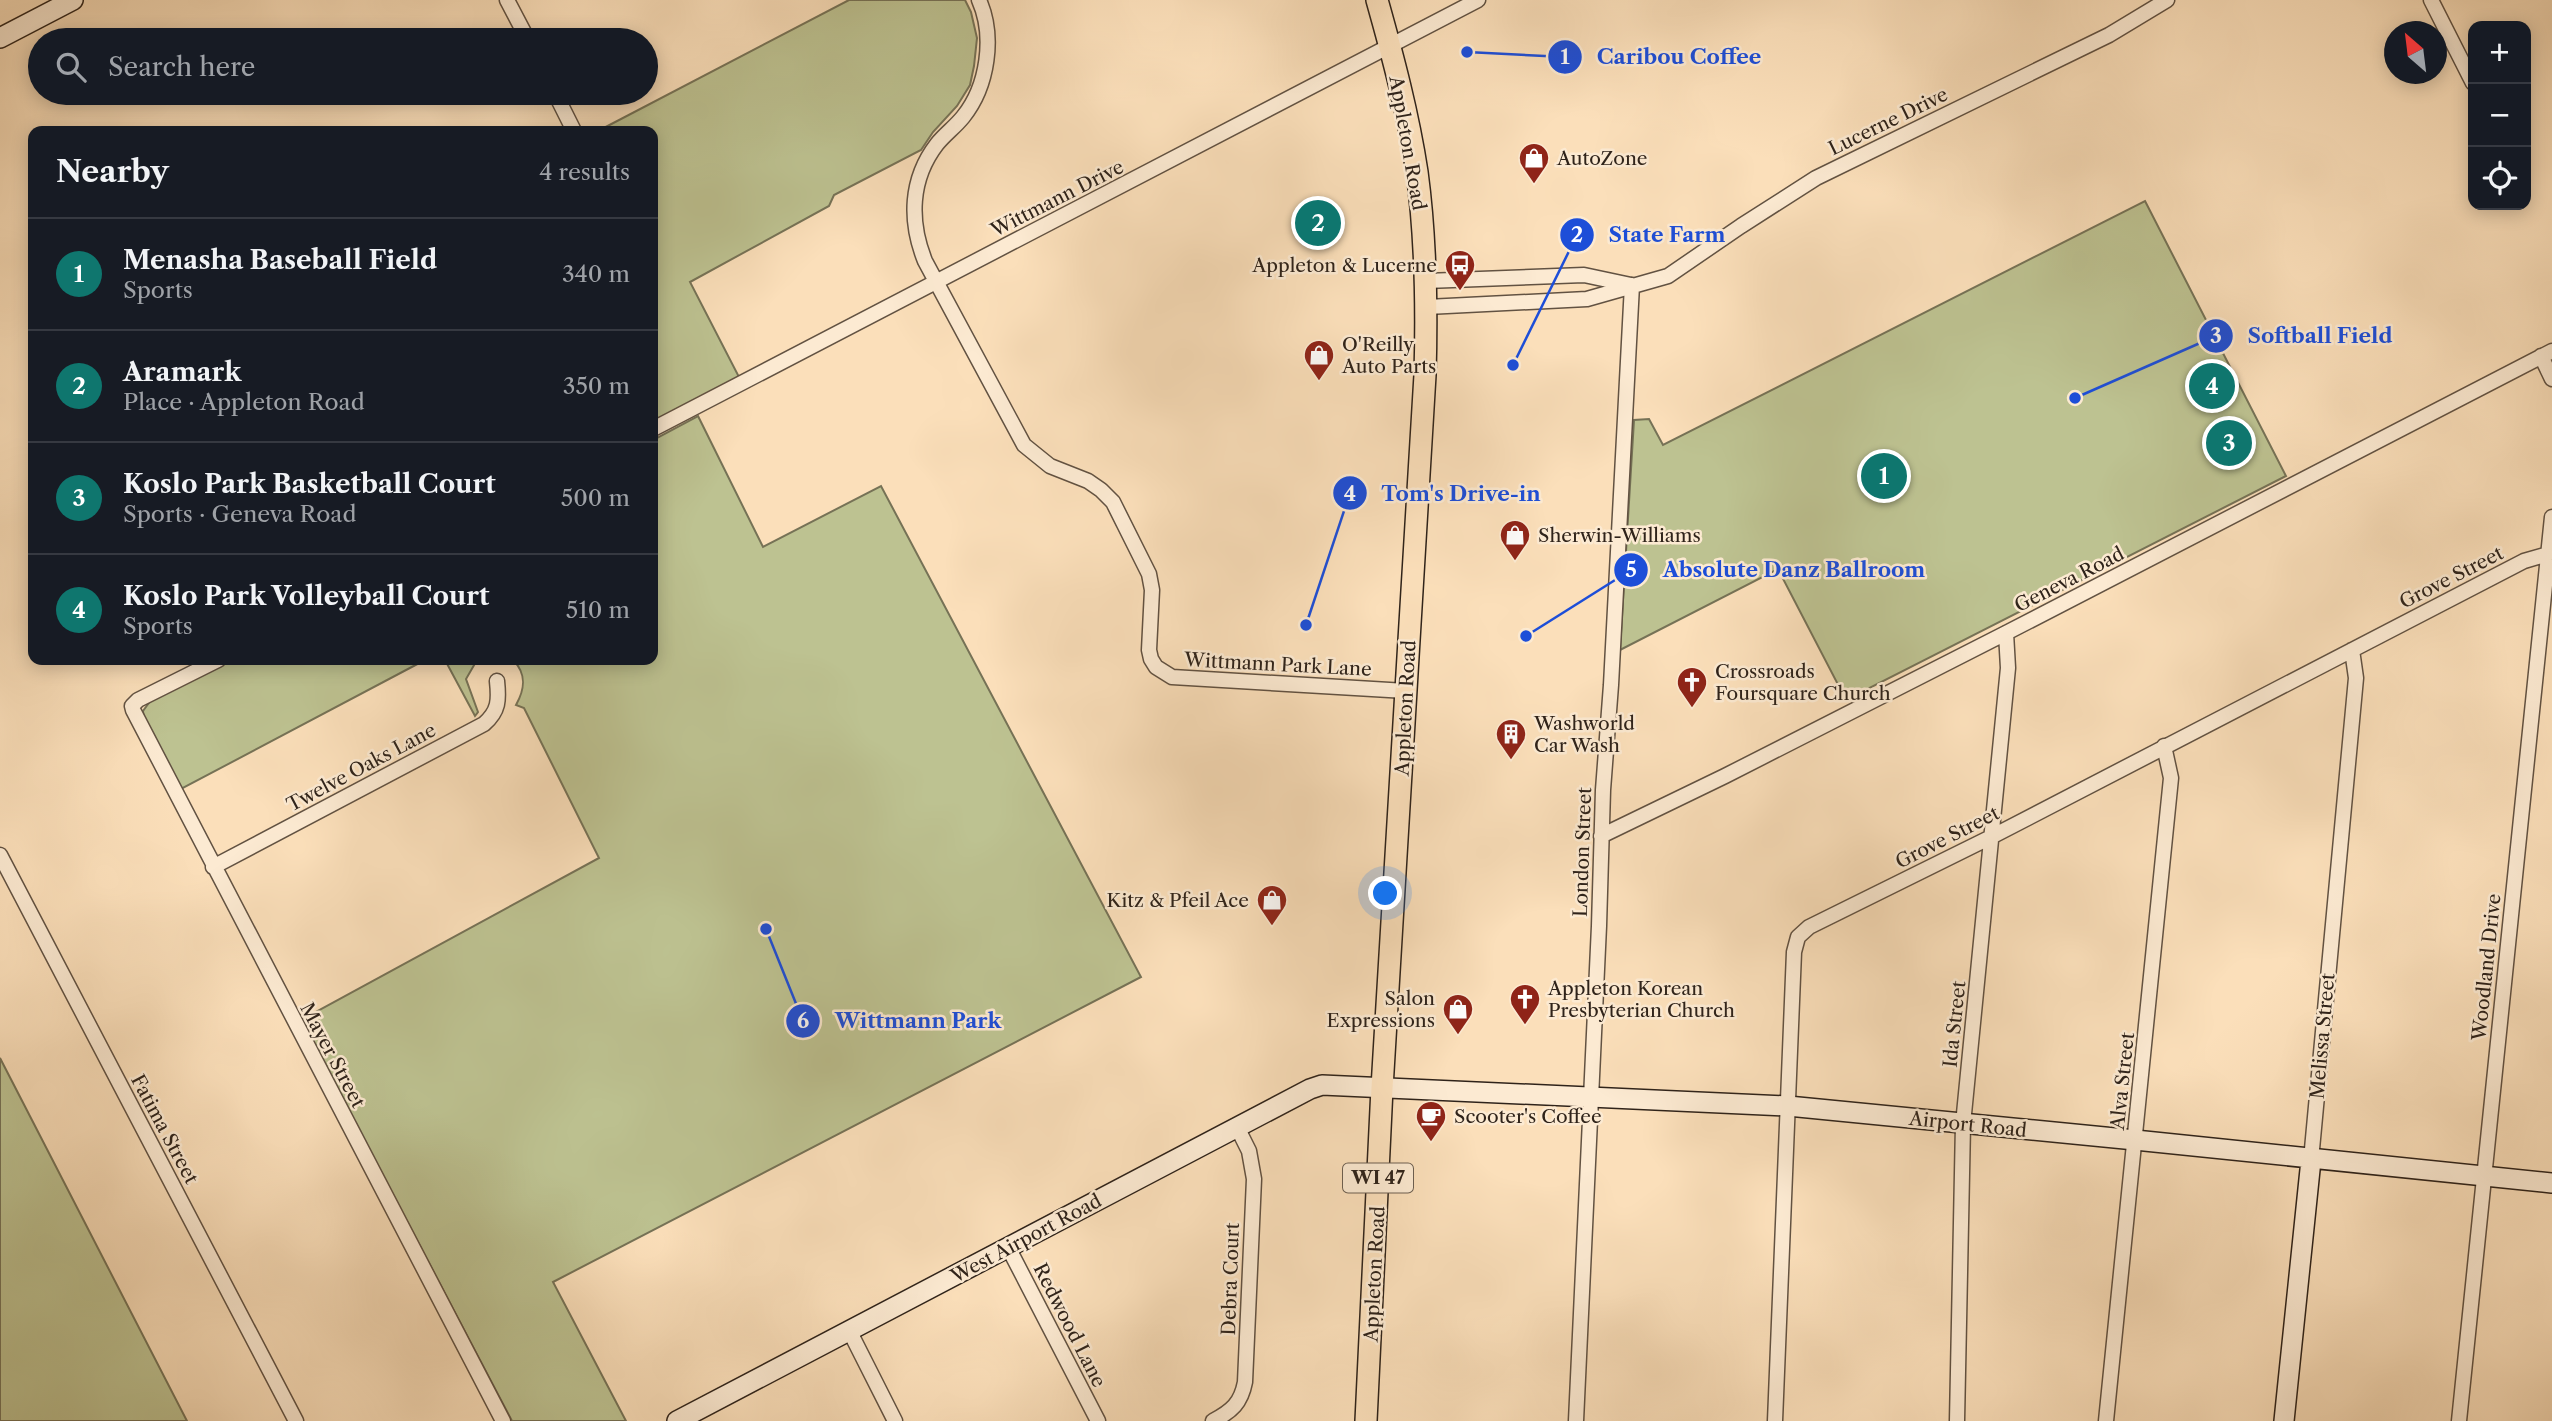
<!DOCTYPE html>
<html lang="en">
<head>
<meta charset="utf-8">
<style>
	body { margin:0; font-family:"Libre Caslon Text",serif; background:#20242c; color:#f1f3f6 }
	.controls { position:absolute; right:21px; top:21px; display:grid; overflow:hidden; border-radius:14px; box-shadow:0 4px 18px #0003 }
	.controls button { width:63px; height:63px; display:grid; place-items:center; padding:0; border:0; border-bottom:2px solid #363941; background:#171b24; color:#f1f3f6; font:35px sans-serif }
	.compass { position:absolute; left:2384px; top:21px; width:63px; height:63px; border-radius:50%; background:#171b24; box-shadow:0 4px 18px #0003; rotate:332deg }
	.you { position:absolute; left:1386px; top:894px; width:24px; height:24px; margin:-18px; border:5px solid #fff; border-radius:50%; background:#1a73e8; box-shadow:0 0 0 10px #1a73e833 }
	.badge { display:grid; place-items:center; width:46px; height:46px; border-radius:50%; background:#0f766e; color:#fff; font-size:23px; font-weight:700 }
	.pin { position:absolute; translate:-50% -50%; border:4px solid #fff; box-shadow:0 2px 7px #0006 }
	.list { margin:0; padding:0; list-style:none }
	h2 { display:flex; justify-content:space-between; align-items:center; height:91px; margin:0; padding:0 28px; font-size:30px }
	h2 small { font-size:23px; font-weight:400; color:#9ea1a6 }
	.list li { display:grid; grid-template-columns:46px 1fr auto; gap:21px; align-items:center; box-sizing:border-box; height:112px; padding:0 28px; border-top:2px solid #363941 }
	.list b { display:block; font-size:26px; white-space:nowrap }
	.list p { margin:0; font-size:23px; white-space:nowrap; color:#9ea1a6 }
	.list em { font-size:23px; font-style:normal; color:#9ea1a6 }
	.icon { flex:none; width:38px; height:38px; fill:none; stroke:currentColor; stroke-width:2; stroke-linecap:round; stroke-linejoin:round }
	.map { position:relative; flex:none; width:2552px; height:1421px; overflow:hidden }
	.search { position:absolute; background:#171b24; box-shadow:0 4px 18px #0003; left:28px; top:28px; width:630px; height:77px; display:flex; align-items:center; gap:18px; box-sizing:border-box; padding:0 24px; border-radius:38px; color:#9ea1a6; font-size:26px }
	.panel { position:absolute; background:#171b24; box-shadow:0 4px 18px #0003; left:28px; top:126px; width:630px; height:539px; border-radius:14px }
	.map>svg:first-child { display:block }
	.green { fill:#bdc291; stroke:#767256; stroke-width:2 }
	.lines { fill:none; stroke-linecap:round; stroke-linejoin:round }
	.street-casing { stroke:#625242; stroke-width:17 }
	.secondary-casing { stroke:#2f231a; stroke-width:22 }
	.primary-casing { stroke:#2f231a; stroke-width:24 }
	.street { stroke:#fcead2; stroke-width:14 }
	.secondary { stroke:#fcead2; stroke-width:19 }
	.primary { stroke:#fbdfba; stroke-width:21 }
	.labels { text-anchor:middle; stroke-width:5; stroke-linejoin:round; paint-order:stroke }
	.shield { fill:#fcead2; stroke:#6c5f51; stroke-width:2 }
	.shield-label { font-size:18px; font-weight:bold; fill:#2f231a }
	.street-label { font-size:19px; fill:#2f231a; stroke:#fcead2 }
	.poi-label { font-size:19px; fill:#2f231a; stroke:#fcead2; text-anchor:start }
	.leader { fill:none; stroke:#1d4ed8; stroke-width:2.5 }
	.callout-dot { fill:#1d4ed8; stroke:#fcead2; stroke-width:2.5 }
	.mark-label { font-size:21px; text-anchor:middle; font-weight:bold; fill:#fff }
	.callout-label { font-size:21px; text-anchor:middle; font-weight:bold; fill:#1d4ed8; stroke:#fcead2; stroke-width:5; stroke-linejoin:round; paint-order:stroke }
</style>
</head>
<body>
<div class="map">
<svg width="2552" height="1421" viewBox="0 0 2552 1421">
	<rect width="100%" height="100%" fill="#fbdfba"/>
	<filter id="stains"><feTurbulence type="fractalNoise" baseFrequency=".00286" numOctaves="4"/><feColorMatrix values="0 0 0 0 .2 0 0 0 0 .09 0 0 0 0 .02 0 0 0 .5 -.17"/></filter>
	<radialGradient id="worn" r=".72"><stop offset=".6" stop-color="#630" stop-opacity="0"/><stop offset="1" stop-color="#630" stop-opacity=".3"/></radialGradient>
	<!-- green -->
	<path class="green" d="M849,0H965L971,12L977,38L974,66L970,85L957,106L933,132L921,150L834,195L829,206L690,282L739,377L653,422V286L655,284L653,279V131H598Z
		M2145,201L2286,476L1846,700L1778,569L1620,650L1634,420L1649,419L1663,445Z
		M698,416L763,547L881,486L1141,977L553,1282L626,1421H512L301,1020L599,858L524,708L516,705C525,689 527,674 513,660H653V440Z
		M216,660H425L181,789L144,720L143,711L151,700Z
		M445,660H477L466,679L478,712L475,716Z
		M0,1058L187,1421H0Z"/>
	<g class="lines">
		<!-- street casing -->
		<g class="street-casing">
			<path id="street" d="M507,0L528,40
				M979,0C995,36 988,86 963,117C955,127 945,134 937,144C910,179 909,221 925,261L1024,445L1050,466L1088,481L1101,490L1113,502L1149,574L1152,590L1149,650L1151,659L1156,667L1172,677L1406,691
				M2431,0L2473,83
				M555,93L574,131
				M1426,281L1584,275L1631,285
				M1427,307L1587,299L1668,276L1741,226L1816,178L2109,35L2167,0
				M2541,356L2552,379
				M653,429L1478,0
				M218,660L138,700L132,706L133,710L503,1421
				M1601,836L1725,776L2006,633L2552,351
				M0,855L296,1421
				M213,867L484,724C499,711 499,700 497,681
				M2311,1160L2356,678L2352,650
				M1008,1247L1098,1421
				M849,1330L895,1421
				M1213,1421C1232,1411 1241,1403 1245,1382L1254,1179L1249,1151L1237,1127
				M1576,1421L1599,926L1603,790L1611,685L1632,285
				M1775,1421L1794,952L1798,937L1809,927L1993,836L2524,561L2548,554
				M1957,1421L1963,1124L2008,668L2006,633
				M2106,1421L2171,778L2164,746
				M2459,1421L2552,517"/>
		</g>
		<!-- secondary casing -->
		<g class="secondary-casing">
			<path id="secondary" d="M0,38L73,0
				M677,1421L1310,1089L1322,1085L1788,1106L2135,1140L2552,1183
				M2284,1421L2311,1160"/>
		</g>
		<!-- primary casing -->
		<g class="primary-casing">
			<path id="primary" d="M1366,1421L1382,1088L1425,375C1427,307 1426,239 1417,172C1408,113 1393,57 1377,0"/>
		</g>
		<!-- street -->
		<use href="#street" class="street"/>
		<!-- secondary -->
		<use href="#secondary" class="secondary"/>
		<!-- primary -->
		<use href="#primary" class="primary"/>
	</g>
	<!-- icons -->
	<defs>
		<g id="shop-pin" transform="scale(1.575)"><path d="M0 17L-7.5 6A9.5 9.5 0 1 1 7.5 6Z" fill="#8f2418" stroke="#fcead2"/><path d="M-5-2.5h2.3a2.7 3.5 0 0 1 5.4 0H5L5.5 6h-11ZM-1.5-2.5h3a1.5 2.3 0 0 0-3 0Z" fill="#fff"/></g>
		<g id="bus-pin" transform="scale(1.575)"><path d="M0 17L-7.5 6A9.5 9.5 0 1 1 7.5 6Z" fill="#8f2418" stroke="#fcead2"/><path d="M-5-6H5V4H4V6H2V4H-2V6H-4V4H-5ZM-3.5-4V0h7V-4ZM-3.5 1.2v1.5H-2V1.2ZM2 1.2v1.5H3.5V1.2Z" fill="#fff"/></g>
		<g id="church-pin" transform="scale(1.575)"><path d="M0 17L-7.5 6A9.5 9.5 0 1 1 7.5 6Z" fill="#8f2418" stroke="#fcead2"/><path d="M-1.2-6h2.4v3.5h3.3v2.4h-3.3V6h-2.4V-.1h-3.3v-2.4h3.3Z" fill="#fff"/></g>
		<g id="building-pin" transform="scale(1.575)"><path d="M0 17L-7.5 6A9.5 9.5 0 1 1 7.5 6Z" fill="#8f2418" stroke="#fcead2"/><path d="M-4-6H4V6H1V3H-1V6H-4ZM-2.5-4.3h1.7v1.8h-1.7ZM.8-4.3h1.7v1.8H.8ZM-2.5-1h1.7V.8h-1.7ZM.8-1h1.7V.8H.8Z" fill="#fff"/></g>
		<g id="cafe-pin" transform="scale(1.575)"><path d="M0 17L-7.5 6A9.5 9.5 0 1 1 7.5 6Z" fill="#8f2418" stroke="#fcead2"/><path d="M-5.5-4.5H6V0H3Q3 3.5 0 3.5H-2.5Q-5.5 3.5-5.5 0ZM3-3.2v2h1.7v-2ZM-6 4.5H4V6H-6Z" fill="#fff"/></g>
	</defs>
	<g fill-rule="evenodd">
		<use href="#shop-pin" x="1534" y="158"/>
		<use href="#bus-pin" x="1460" y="265"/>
		<use href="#shop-pin" x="1319" y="355"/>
		<use href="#shop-pin" x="1515" y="535"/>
		<use href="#church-pin" x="1692" y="682"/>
		<use href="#building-pin" x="1511" y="734"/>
		<use href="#shop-pin" x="1272" y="900"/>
		<use href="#church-pin" x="1525" y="999"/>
		<use href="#shop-pin" x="1458" y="1009"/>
		<use href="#cafe-pin" x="1431" y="1116"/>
	</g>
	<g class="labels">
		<!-- shield labels -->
		<rect class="shield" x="1343" y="1163.5" width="70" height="29" rx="5"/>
		<g class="shield-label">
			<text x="1378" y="1184">WI 47</text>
		</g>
		<!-- street labels -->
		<g class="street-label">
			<text transform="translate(1888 121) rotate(-26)" y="7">Lucerne Drive</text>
			<text transform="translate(1408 143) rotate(80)" y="7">Appleton Road</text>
			<text transform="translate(1057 198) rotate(-27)" y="7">Wittmann Drive</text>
			<text transform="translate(2451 577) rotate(-27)" y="7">Grove Street</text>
			<text transform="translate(2069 579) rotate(-27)" y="7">Geneva Road</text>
			<text transform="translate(1278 664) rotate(3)" y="7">Wittmann Park Lane</text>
			<text transform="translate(1405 708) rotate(-87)" y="7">Appleton Road</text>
			<text transform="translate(361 767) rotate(-28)" y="7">Twelve Oaks Lane</text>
			<text transform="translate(1947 837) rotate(-27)" y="7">Grove Street</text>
			<text transform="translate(1582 852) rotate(-88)" y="7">London Street</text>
			<text transform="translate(2486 967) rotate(-84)" y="7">Woodland Drive</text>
			<text transform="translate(1954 1024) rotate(-84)" y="7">Ida Street</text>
			<text transform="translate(2322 1036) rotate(-85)" y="7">Melissa Street</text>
			<text transform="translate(333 1055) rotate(62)" y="7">Mayer Street</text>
			<text transform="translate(2122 1081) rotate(-84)" y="7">Alva Street</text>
			<text transform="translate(1968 1124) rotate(6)" y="7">Airport Road</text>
			<text transform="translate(165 1129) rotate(62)" y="7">Fatima Street</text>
			<text transform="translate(1026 1238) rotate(-28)" y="7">West Airport Road</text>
			<text transform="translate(1374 1274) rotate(-87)" y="7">Appleton Road</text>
			<text transform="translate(1230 1279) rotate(-88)" y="7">Debra Court</text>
			<text transform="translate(1070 1325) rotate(63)" y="7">Redwood Lane</text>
		</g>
		<!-- poi labels -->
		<g class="poi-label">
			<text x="1557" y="165">AutoZone</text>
			<text x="1437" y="272" text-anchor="end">Appleton &amp; Lucerne</text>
			<text x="1342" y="351">O'Reilly<tspan x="1342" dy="22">Auto Parts</tspan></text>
			<text x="1538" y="542">Sherwin-Williams</text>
			<text x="1715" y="678">Crossroads<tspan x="1715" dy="22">Foursquare Church</tspan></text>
			<text x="1534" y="730">Washworld<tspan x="1534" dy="22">Car Wash</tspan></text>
			<text x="1249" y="907" text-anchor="end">Kitz &amp; Pfeil Ace</text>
			<text x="1548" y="995">Appleton Korean<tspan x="1548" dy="22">Presbyterian Church</tspan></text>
			<text x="1435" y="1005" text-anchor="end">Salon<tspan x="1435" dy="22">Expressions</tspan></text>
			<text x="1454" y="1123">Scooter's Coffee</text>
		</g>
	</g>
	<!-- callouts -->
	<path class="leader" d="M1467 52L1565 57M1513 365L1577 235M2075 398L2216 336M1306 625L1350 493M1526 636L1631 570M766 929L803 1021"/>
	<g class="callout-dot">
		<circle cx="1467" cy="52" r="7"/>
		<circle cx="1513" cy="365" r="7"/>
		<circle cx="2075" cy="398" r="7"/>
		<circle cx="1306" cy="625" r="7"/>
		<circle cx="1526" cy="636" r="7"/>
		<circle cx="766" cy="929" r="7"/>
		<circle cx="1565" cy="57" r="18"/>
		<circle cx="1577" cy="235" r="18"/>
		<circle cx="2216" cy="336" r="18"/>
		<circle cx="1350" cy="493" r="18"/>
		<circle cx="1631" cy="570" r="18"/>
		<circle cx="803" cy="1021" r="18"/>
	</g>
	<g class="mark-label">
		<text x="1565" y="64">1</text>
		<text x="1577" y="242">2</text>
		<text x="2216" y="343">3</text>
		<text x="1350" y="501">4</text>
		<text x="1631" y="577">5</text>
		<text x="803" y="1028">6</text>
	</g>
	<g class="callout-label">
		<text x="1679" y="64">Caribou Coffee</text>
		<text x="1667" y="242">State Farm</text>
		<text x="2320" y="343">Softball Field</text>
		<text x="1461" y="501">Tom's Drive-in</text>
		<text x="1794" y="577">Absolute Danz Ballroom</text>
		<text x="918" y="1028">Wittmann Park</text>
	</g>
	<rect width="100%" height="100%" filter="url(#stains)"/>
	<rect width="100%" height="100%" fill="url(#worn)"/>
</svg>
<div class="controls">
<button>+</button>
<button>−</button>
<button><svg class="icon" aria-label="locate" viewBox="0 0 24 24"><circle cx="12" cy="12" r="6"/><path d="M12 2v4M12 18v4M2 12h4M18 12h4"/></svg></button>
</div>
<svg class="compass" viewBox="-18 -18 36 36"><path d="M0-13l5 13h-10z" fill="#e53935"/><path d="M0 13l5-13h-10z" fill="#9ea1a6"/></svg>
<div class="you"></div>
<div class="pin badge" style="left:1884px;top:476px">1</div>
<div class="pin badge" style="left:1318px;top:223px">2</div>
<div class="pin badge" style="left:2229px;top:443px">3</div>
<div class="pin badge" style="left:2212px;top:386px">4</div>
<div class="search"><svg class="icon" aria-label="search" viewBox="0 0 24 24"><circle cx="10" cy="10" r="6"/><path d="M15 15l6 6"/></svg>Search here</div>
<section class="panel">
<h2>Nearby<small>4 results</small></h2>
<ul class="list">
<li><span class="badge">1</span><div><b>Menasha Baseball Field</b><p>Sports</p></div><em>340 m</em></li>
<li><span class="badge">2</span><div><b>Aramark</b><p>Place · Appleton Road</p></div><em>350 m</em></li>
<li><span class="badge">3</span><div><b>Koslo Park Basketball Court</b><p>Sports · Geneva Road</p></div><em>500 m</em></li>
<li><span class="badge">4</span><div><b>Koslo Park Volleyball Court</b><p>Sports</p></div><em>510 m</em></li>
</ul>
</section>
</div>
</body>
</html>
